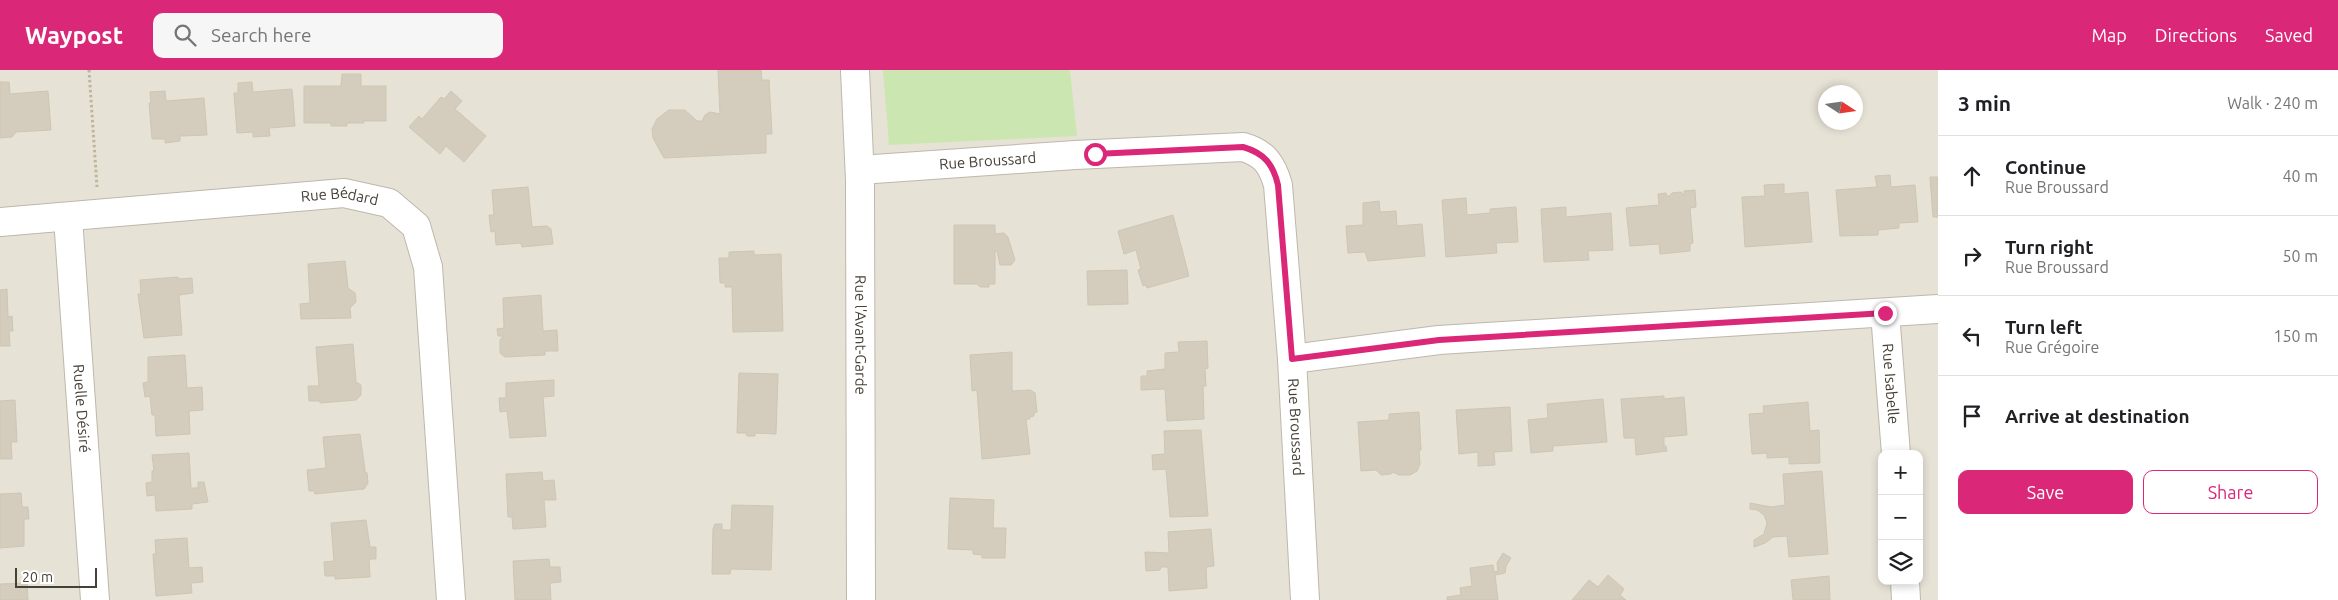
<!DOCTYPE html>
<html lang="en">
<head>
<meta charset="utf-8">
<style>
	body { margin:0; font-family:Ubuntu,sans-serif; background:#f6f6f6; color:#202124 }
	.controls { position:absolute; right:15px; bottom:15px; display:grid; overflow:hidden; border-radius:10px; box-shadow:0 2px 8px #0003 }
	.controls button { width:45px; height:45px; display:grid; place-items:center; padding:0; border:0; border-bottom:1px solid #e0e0e0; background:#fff; color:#202124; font:25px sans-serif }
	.compass { position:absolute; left:1818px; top:15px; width:45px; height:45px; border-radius:50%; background:#fff; box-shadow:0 2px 8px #0003; rotate:102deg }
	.scale { position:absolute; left:15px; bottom:12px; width:82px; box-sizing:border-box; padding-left:5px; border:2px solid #464137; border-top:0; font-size:14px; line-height:18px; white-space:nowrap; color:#464137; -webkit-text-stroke:4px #fff; paint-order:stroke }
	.stop { position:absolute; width:15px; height:15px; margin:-11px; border:4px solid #db2777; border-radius:50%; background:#fff }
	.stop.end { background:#db2777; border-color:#fff; box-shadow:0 1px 5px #0008 }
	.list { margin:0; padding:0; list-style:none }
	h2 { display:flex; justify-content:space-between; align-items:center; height:65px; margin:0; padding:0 20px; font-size:21px }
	h2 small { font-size:16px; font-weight:400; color:#757577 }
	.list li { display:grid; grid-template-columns:32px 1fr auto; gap:15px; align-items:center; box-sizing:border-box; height:80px; padding:0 20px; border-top:1px solid #e0e0e0 }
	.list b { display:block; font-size:19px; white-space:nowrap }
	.list p { margin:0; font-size:16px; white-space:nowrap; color:#757577 }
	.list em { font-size:16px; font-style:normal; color:#757577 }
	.actions { display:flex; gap:10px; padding:15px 20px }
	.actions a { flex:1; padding:11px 0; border:1px solid #db2777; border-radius:10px; text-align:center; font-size:18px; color:#db2777 }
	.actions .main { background:#db2777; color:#fff }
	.icon { flex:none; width:28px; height:28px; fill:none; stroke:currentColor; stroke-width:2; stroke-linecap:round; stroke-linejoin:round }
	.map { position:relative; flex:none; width:1938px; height:530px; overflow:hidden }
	header { display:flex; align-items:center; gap:30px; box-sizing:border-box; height:70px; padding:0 25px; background:#db2777; color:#fff }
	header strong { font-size:24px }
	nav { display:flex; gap:28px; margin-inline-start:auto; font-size:18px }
	.search { width:350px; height:45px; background:#f6f6f6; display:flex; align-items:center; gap:12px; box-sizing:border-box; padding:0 18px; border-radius:10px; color:#757577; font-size:19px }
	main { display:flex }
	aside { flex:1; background:#fff }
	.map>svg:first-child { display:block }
	.residential { fill:#e7e2d6; fill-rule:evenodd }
	.green { fill:#cce6b2 }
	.building { fill:#d4cdbd; stroke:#cfc5b1 }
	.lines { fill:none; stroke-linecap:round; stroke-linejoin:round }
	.minor-casing { stroke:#beb8aa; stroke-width:30 }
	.path { stroke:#bfb59c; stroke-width:3; stroke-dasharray:2.5 2.5; stroke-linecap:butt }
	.minor { stroke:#fff; stroke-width:28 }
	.route { stroke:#db2777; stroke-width:6 }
	.labels { text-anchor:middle; stroke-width:5; stroke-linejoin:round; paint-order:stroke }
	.street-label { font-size:15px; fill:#464137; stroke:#fff }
</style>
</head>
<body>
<header>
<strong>Waypost</strong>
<div class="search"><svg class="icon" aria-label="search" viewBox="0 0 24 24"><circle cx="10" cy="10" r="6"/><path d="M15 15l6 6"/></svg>Search here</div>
<nav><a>Map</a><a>Directions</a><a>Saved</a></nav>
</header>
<main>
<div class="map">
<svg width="1938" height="530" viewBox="0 0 1938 530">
	<rect width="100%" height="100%" fill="#f3f0e8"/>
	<!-- residential -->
	<path class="residential" d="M0,0H1938V530H0ZM1826,22H1856V52H1826ZM1882,384H1919V511H1882Z"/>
	<!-- green -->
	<path class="green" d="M883,0H1070L1077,66L889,75Z"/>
	<!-- building -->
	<path class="building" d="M718,0H761L762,10H769L772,64H766V83L664,88L653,68L652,59L657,49L669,40H685L697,51H702L705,45L710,42L720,44Z
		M342,4H361V16H386V51H363L364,53H347V56H331V53H304V16H341Z
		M0,12H9L10,24L48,21L51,60L16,62L12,67L0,68Z
		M252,12L253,22L292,19L295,56L269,58L270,66L253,67V62L237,63L234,23H238V13Z
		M165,21L166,31L204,28L207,65L180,66V71L165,73V69H152L149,33H151L150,22Z
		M451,21L462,31L455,39L486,66L464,92L446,76L440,84L409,57L419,46L422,49L441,27L444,29Z
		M1890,105L1891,117L1915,115L1918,152L1899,153V158L1878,160V165L1840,166L1836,120L1877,117L1875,106Z
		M1930,107H1938V147H1933Z
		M1784,114V124L1808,122L1812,172L1745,177L1742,127L1765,126L1764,115Z
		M528,117L532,157L547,156L551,159L553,174L522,177L521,173L496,175L495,161L491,162L489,145H494L492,120Z
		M1695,120L1696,137L1690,138L1693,173L1690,174V181L1660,184L1659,174L1630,176L1626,138L1659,135L1658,124L1666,123L1667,126H1669L1672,123L1681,122L1684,125V121Z
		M1466,128L1467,145L1490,143V139L1516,137L1518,172L1496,173L1497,183L1446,187L1442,130Z
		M1379,131L1380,142L1396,141L1397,156L1422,154L1425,186L1368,191L1365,182L1348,183L1346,156L1363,155V133Z
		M1566,137V147L1611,143L1613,180L1588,181L1589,190L1544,192L1541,139Z
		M1173,145L1189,206L1147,218L1146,215L1143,216L1138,200L1141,199L1136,180L1124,184L1118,161Z
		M954,155H995V164L1004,163L1008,167L1015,190L1011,195H1000L997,181H995V214H989V217H980L977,214H954Z
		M754,181V185L781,184L783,261L733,262L732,217H725V213H720L719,188H729V182Z
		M345,191L348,218L355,223L356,232L350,238L351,248L301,249L300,234L310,233L308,194Z
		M1127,200L1128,234L1088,235L1087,201Z
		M178,207L179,209L192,208L193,223L179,225L182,265L144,268L138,224H141L140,210Z
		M7,219L8,247L12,246L13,261H9L10,276H0V220Z
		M541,225L543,261L557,260L558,281H545V285L505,287L500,283V270L503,266H498L497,259L504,258L503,228Z
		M1207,271L1208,298L1205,299L1206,316H1203L1204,349L1167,351L1165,319L1141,320V306H1147V301L1165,299V283L1179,282L1178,272Z
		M353,274L356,312L361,315V325L356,330L320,333V331H309L308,316H319L316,277Z
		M1012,282V321L1030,320L1035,323L1037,342L1034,343V346L1030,347V349H1026L1030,384L982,389L977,320L972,321L970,285Z
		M185,285L187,318L202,317L203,340L189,341L190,364L156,366L155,345H152L150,326L145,327L143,313L148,312V287Z
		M739,303L778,304L776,364L755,363V366H747L746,363H737Z
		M554,310V326L543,327L546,366L510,368L507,341L500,342L499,328H506V313Z
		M1664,326V329L1684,327L1687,365L1664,367V376H1666L1667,381L1636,385L1635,368H1624L1621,329Z
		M1603,329L1607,372L1553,376V381L1531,383L1528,350L1548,348L1547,334Z
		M15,330L17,372H11L12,389H0V331Z
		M1808,332L1810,361L1819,360L1820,393L1789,394V387L1767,388V383L1752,384L1749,344L1764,343L1763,336Z
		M1510,337L1512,381L1494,382L1495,395L1478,396V382L1459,384L1456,340Z
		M1419,342L1421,380H1419L1420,394L1417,401L1410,405H1399L1393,402L1391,404L1381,405L1376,400L1361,401L1358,352L1389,350V344Z
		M1201,360L1208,446L1170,447L1166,399L1153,400L1152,385L1165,384L1164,361Z
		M360,364L365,400H363L367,403L368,413L364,419L315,424L314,421H309L307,400L326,398L323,367Z
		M189,383L191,418H198V412H204L208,432L192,434V439L156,441L155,425L147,426L146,413L152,412V401H154L152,385Z
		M1822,401L1828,484L1789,487L1787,466L1773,467L1765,473L1754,477V470L1764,464L1767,453L1764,445L1757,440L1750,439V433L1771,437L1785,435L1783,404Z
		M542,402L543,411L554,410L556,430H544L546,457L513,459L512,447H508L506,404Z
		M21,423L22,437H28L29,449H24V476L0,478V424Z
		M950,428L994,430L993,458H1006L1005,488H982V485L973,484V480L948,479Z
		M732,435L773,436L771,500L731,499L730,504H712L713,459L715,454H722V460H731Z
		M366,450L370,477H376V489H369L370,507L335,509V506H325L324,492L334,491L331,453Z
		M1211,459L1214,496L1206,497L1207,518L1169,521L1168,497H1161L1160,500L1146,501L1145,482L1169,483L1168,462Z
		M187,468L189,498L202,497L203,512L191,513L192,523L156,526L153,484H156L155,470Z
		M1503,483L1511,488L1506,496L1505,503L1495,505L1498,530H1447V527L1461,525L1460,518L1472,516L1470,498L1493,495L1494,502L1498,501L1497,493Z
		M549,489L550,497H560L561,512L550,513L551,530H515L513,491Z
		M1608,505L1624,519L1620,525L1626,530H1572L1589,510L1598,517Z
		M1829,506L1830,530H1793L1791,510Z
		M27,513L28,530H0V514Z"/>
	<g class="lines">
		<!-- minor casing -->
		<g class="minor-casing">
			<g id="minor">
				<path id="s1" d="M855,0L860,110L861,530"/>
				<path id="s2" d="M860,100L1075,85L1243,77C1264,83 1272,94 1278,115L1292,289L1305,530"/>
				<path id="s3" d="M68,148L95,530"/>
				<path id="s4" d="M0,152L344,123L389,133L416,156L428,197L451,530"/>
				<path id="s5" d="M1885,243L1896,384"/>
				<path d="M1292,289L1439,270L1938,239"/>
				<path d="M1905,511L1906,530"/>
			</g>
		</g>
		<!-- path -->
		<path class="path" d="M89,0L97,117"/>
		<!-- minor -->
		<use href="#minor" class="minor"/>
	</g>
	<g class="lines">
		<!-- route -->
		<path class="route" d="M1095,84L1243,77C1264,83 1273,94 1278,115L1292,289L1439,270L1885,243"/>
	</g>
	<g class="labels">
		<!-- street labels -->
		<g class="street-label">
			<text dy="5" stroke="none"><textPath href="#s2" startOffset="128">Rue Broussard</textPath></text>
			<text dy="5" stroke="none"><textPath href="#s4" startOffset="341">Rue Bédard</textPath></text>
			<text dy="5" stroke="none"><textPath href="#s1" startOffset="265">Rue l'Avant-Garde</textPath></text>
			<text dy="5" stroke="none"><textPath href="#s5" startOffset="71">Rue Isabelle</textPath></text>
			<text dy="5" stroke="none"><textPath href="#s3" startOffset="191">Ruelle Désiré</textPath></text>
			<text dy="5" stroke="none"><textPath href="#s2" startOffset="681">Rue Broussard</textPath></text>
		</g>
	</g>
</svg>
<div class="controls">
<button>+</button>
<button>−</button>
<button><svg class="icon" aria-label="layers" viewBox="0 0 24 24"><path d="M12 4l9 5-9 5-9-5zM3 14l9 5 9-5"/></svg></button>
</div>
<svg class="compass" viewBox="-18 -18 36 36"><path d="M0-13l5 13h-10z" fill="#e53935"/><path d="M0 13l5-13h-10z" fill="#757577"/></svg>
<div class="scale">20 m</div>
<div class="stop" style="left:1095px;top:84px"></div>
<div class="stop end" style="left:1885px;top:243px"></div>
</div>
<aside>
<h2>3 min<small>Walk · 240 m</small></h2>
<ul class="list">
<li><svg class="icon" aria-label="ahead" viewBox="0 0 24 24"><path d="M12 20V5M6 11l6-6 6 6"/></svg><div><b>Continue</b><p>Rue Broussard</p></div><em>40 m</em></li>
<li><svg class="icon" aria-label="right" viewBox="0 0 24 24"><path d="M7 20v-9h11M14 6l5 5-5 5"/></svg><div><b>Turn right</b><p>Rue Broussard</p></div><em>50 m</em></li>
<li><svg class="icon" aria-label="left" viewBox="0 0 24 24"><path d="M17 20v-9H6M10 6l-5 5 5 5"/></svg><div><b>Turn left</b><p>Rue Grégoire</p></div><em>150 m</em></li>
<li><svg class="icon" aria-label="arrive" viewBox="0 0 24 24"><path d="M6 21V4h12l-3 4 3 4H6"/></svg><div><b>Arrive at destination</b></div></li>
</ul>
<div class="actions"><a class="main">Save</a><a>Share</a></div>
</aside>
</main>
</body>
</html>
